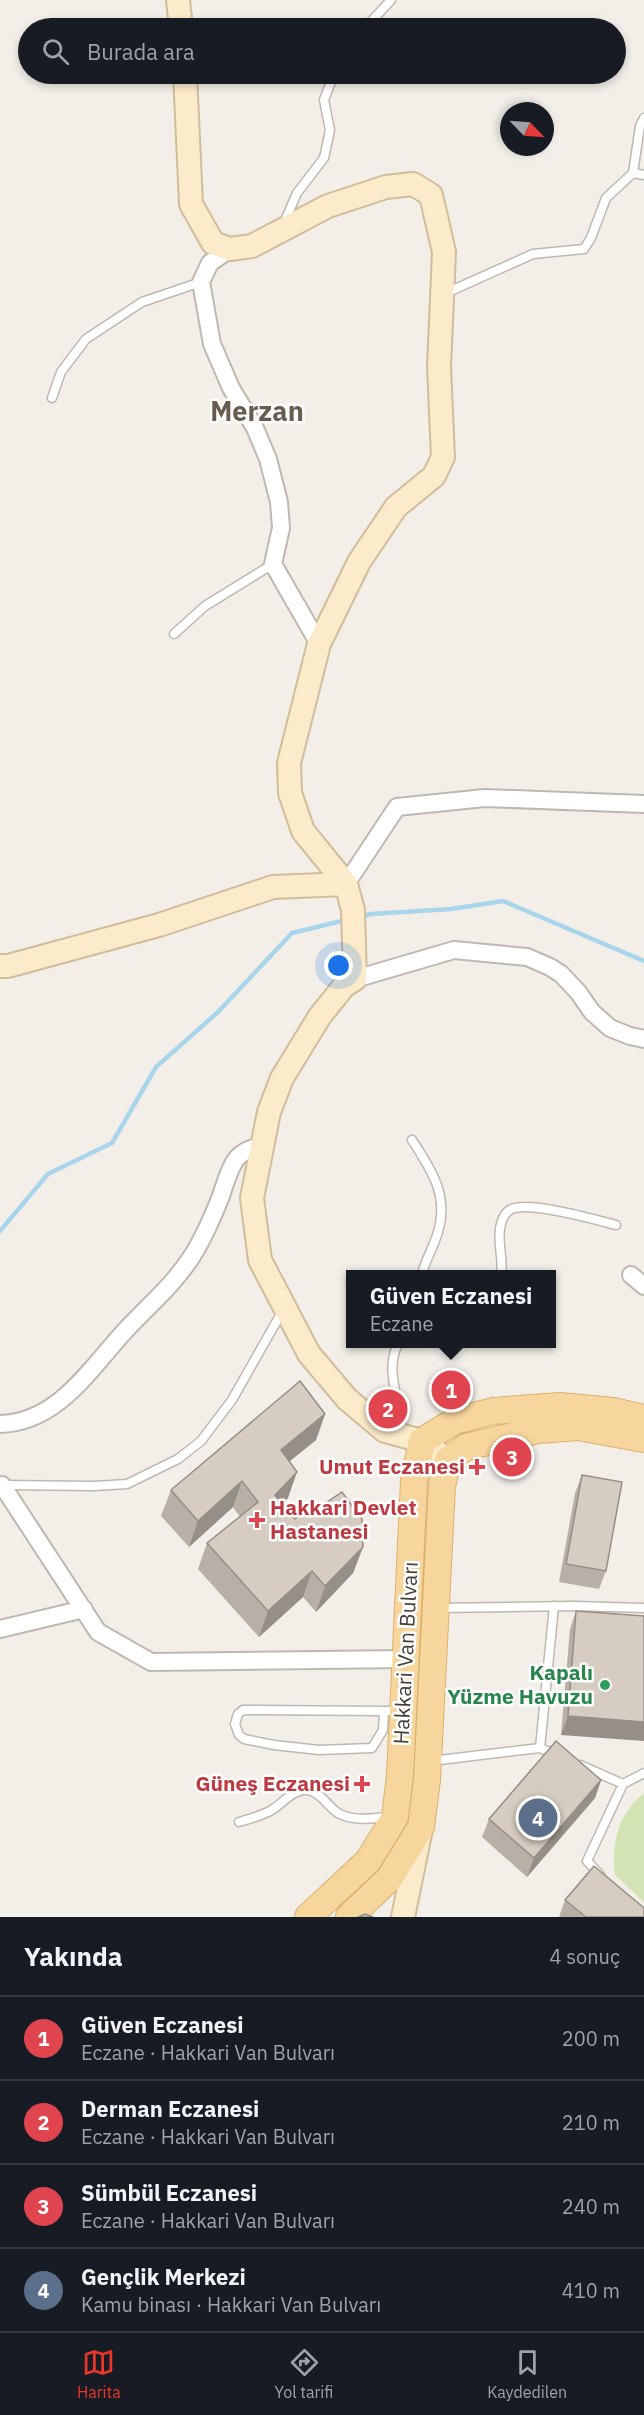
<!DOCTYPE html>
<html lang="tr">
<head>
<meta charset="utf-8">
<style>
	body { margin:0; font-family:"IBM Plex Sans",sans-serif; background:#242831; color:#f1f3f6 }
	.compass { position:absolute; left:500px; top:102px; width:54px; height:54px; border-radius:50%; background:#171b24; box-shadow:0 3px 9px #0003; rotate:115deg }
	.you { position:absolute; left:339px; top:966px; width:21px; height:21px; margin:-15px; border:4px solid #fff; border-radius:50%; background:#1a73e8; box-shadow:0 0 0 9px #1a73e833 }
	.badge { display:grid; place-items:center; width:39px; height:39px; border-radius:50%; background:#ea3528; color:#fff; font-size:20px; font-weight:700 }
	.pin { position:absolute; translate:-50% -50%; border:3px solid #fff; box-shadow:0 2px 6px #0006 }
	.popup { position:absolute; left:346px; top:1270px; width:210px; height:78px; box-sizing:border-box; display:grid; place-content:center; border-radius:0px; background:#171b24; filter:drop-shadow(0 2px 4px #0005); font-size:20px; white-space:nowrap; color:#9ea1a6 }
	.popup b { font-size:22px; color:#f1f3f6 }
	.popup::after { content:''; position:absolute; left:50%; top:100%; margin-left:-12px; border:12px solid transparent; border-top-color:#171b24 }
	.list { margin:0; padding:0; list-style:none }
	h2 { display:flex; justify-content:space-between; align-items:center; height:78px; margin:0; padding:0 24px; font-size:26px }
	h2 small { font-size:20px; font-weight:400; color:#9ea1a6 }
	.list li { display:grid; grid-template-columns:39px 1fr auto; gap:18px; align-items:center; box-sizing:border-box; height:84px; padding:0 24px; border-top:2px solid #363941 }
	.list b { display:block; font-size:22px; white-space:nowrap }
	.list p { margin:0; font-size:20px; white-space:nowrap; color:#9ea1a6 }
	.list em { font-size:20px; font-style:normal; color:#9ea1a6 }
	.icon { flex:none; width:33px; height:33px; fill:none; stroke:currentColor; stroke-width:2; stroke-linecap:round; stroke-linejoin:round }
	.map { position:relative; flex:none; width:644px; height:1917px; overflow:hidden }
	.search { position:absolute; background:#171b24; box-shadow:0 3px 9px #0003; left:18px; right:18px; top:18px; height:66px; display:flex; align-items:center; gap:15px; box-sizing:border-box; padding:0 21px; border-radius:33px; color:#9ea1a6; font-size:22px }
	.sheet { height:414px; background:#171b24 }
	nav { display:flex; justify-content:space-around; align-items:center; box-sizing:border-box; height:84px; border-top:2px solid #363941; background:#171b24; font-size:16px; color:#9ea1a6 }
	nav a { display:grid; justify-items:center; gap:3px }
	nav .on { color:#ea3528 }
	.map>svg:first-child { display:block }
	.green { fill:#d2e4b4 }
	.lines { fill:none; stroke-linecap:round; stroke-linejoin:round }
	.stream { stroke:#a9d5eb; stroke-width:4.5 }
	.lane-casing { stroke:#c0b8ae; stroke-width:11 }
	.street-casing { stroke:#c0b8ae; stroke-width:20 }
	.secondary-casing { stroke:#cfbd9b; stroke-width:26 }
	.primary-casing { stroke:#dbb16e; stroke-width:28 }
	.lane { stroke:#fff; stroke-width:8 }
	.street { stroke:#fff; stroke-width:16 }
	.secondary { stroke:#fbebca; stroke-width:22 }
	.primary { stroke:#f7d69d; stroke-width:26 }
	.wall { fill:#b8afa6 }
	.shaded-wall { fill:#968f87 }
	.building { fill:#d6ccc1; stroke:#968f87; stroke-width:1.5 }
	.health-dot { fill:#e0444e; stroke:#fff; stroke-width:2 }
	.leisure-dot { fill:#2e9e5b; stroke:#fff; stroke-width:2 }
	.labels { text-anchor:middle; stroke-width:5; stroke-linejoin:round; paint-order:stroke }
	.health-label { font-size:21px; font-weight:bold; fill:#be3a42; stroke:#fff; text-anchor:end }
	.street-label { font-size:21px; fill:#463f37; stroke:#fff }
	.leisure-label { font-size:21px; font-weight:bold; fill:#27864d; stroke:#fff; text-anchor:end }
	.district-label { font-size:27px; font-weight:bold; fill:#685c4f; stroke:#fff }
</style>
</head>
<body>
<div class="map">
<svg width="644" height="1917" viewBox="0 0 644 1917">
	<rect width="100%" height="100%" fill="#f3efe8"/>
	<!-- green -->
	<path class="green" d="M644,1793V1902L615,1875C611,1843 618,1814 644,1793Z"/>
	<g class="lines">
		<!-- stream -->
		<path class="stream" d="M360,917L371,914L451,909L503,901L644,961
			M0,1231L48,1174L112,1143L156,1067L218,1012L292,933L346,920"/>
		<!-- lane casing -->
		<g class="lane-casing">
			<path id="lane" d="M365,28L391,0
				M633,173L640,126L644,118
				M284,223L297,193L324,158L330,130L324,100L334,74
				M446,293L533,254L584,249L591,238L606,198L633,173L644,175
				M52,398L61,372L86,339L142,302L201,282
				M174,634L205,606L273,564
				M412,1140C432,1171 450,1197 437,1235C433,1248 425,1261 422,1274
				M501,1274C504,1258 496,1240 501,1224C503,1217 507,1209 515,1208C536,1203 593,1219 616,1225
				M398,1344C383,1373 403,1403 401,1434
				M3,1485L94,1486L127,1484L178,1459L201,1441L232,1400L283,1310
				M439,1608L574,1606L644,1608
				M384,1711L383,1730L372,1748L319,1750L274,1745L244,1739L239,1735L235,1724L238,1714L243,1710L384,1711H400
				M540,1748L554,1606
				M431,1761L540,1748L557,1755
				M580,1765L623,1784
				M239,1822C250,1819 260,1816 270,1811C281,1805 292,1790 305,1790C320,1790 327,1806 338,1813C354,1822 372,1818 388,1817
				M600,1875L587,1861L623,1784L644,1773"/>
		</g>
		<!-- street casing -->
		<g class="street-casing">
			<path id="street" d="M230,249L210,263L201,282L212,344L231,388L255,428L268,459L279,502L281,528L273,564L319,644
				M346,884L397,807L485,798L644,804
				M355,979L454,950L527,957L550,967L561,974L578,992L592,1012L610,1028L630,1036L644,1039
				M631,1275L644,1286
				M0,1424C57,1423 90,1369 124,1332C148,1306 175,1284 194,1253C205,1235 213,1216 221,1196C225,1184 229,1168 237,1158C243,1151 252,1148 261,1146
				M0,1486L2,1485L98,1632L151,1662L405,1659
				M0,1629L84,1609"/>
		</g>
		<!-- secondary casing -->
		<g class="secondary-casing">
			<path id="secondary" d="M178,0L181,28
				M185,74L191,204L213,243L230,249L252,246L328,206L386,187L413,184L431,195L444,252L439,367L443,457L434,476L396,507L359,562L319,644L289,763L290,793L303,831L346,884L353,910L355,979L344,986L320,1016L282,1078L269,1112L252,1198L260,1260L309,1354L347,1399L385,1431L422,1441L448,1460
				M0,966H8L159,925L273,887L346,884
				M403,1917L420,1834"/>
		</g>
		<!-- primary casing -->
		<g class="primary-casing">
			<path id="primary" d="M308,1917L368,1861L395,1817L400,1776L414,1481L422,1441L455,1421L493,1411L560,1406L613,1411L644,1418
				M349,1917L389,1879L421,1827L427,1780L442,1486L448,1460L466,1447L538,1430L578,1427L644,1439"/>
		</g>
		<!-- lane -->
		<use href="#lane" class="lane"/>
		<!-- street -->
		<use href="#street" class="street"/>
		<!-- secondary -->
		<use href="#secondary" class="secondary"/>
		<!-- primary -->
		<use href="#primary" class="primary"/>
	</g>
	<!-- wall -->
	<path class="wall" d="M325,1414L316,1440L289,1462L288,1498L282,1504L295,1519L315,1510L363,1547L353,1573L316,1612L303,1597L259,1637L198,1569L207,1543L240,1517L233,1507L189,1547L161,1516L171,1490Z
		M582,1475L606,1571L599,1589L559,1582L575,1493Z
		M576,1611L644,1616L561,1735L570,1629Z
		M601,1780L595,1798L527,1877L482,1837L489,1819Z
		M565,1900L644,1917H559Z"/>
	<!-- shaded-wall -->
	<path class="shaded-wall" d="M325,1414L316,1440L271,1476L281,1450Z
		M297,1472L288,1498L266,1521L275,1495Z
		M242,1481L233,1507L189,1547L198,1521Z
		M363,1547L353,1573L316,1612L325,1586Z
		M312,1571L303,1597L259,1637L268,1611Z
		M568,1716L644,1722V1741L561,1735Z
		M601,1780L595,1798L527,1877L534,1858Z"/>
	<!-- building -->
	<path class="building" d="M300,1381L325,1414L281,1450L297,1472L275,1495L295,1519L312,1506L315,1510L342,1492L362,1519L363,1547L325,1586L312,1571L268,1611L207,1543L258,1502L242,1481L198,1521L171,1490Z
		M582,1475L622,1482L606,1571L566,1564Z
		M576,1611L644,1616V1722L568,1716Z
		M556,1741L601,1780L534,1858L489,1819Z
		M594,1866L644,1908V1917H586L565,1900Z
		M365,1914L373,1917H358Z"/>
	<!-- markers -->
	<g class="health-dot">
		<path d="M474 1458h6v6h6v6h-6v6h-6v-6h-6v-6h6z"/>
		<path d="M254 1511h6v6h6v6h-6v6h-6v-6h-6v-6h6z"/>
		<path d="M359 1775h6v6h6v6h-6v6h-6v-6h-6v-6h6z"/>
	</g>
	<circle class="leisure-dot" cx="605" cy="1685" r="6"/>
	<g class="labels">
		<!-- health labels -->
		<g class="health-label">
			<text x="465" y="1474">Umut Eczanesi</text>
			<text x="270" y="1515" text-anchor="start">Hakkari Devlet<tspan x="270" dy="24">Hastanesi</tspan></text>
			<text x="350" y="1791">Güneş Eczanesi</text>
		</g>
		<!-- street labels -->
		<g class="street-label">
			<text transform="translate(406 1653) rotate(-87)" y="7">Hakkari Van Bulvarı</text>
		</g>
		<!-- leisure labels -->
		<g class="leisure-label">
			<text x="593" y="1680">Kapalı<tspan x="593" dy="24">Yüzme Havuzu</tspan></text>
		</g>
		<!-- district labels -->
		<g class="district-label">
			<text x="257" y="421">Merzan</text>
		</g>
	</g>
</svg>
<svg class="compass" viewBox="-18 -18 36 36"><path d="M0-13l5 13h-10z" fill="#e53935"/><path d="M0 13l5-13h-10z" fill="#9ea1a6"/></svg>
<div class="you"></div>
<div class="pin badge" style="left:451px;top:1390px;background:#e0444e">1</div>
<div class="popup"><b>Güven Eczanesi</b>Eczane</div>
<div class="pin badge" style="left:388px;top:1409px;background:#e0444e">2</div>
<div class="pin badge" style="left:512px;top:1457px;background:#e0444e">3</div>
<div class="pin badge" style="left:538px;top:1818px;background:#5c6f8a">4</div>
<div class="search"><svg class="icon" aria-label="search" viewBox="0 0 24 24"><circle cx="10" cy="10" r="6"/><path d="M15 15l6 6"/></svg>Burada ara</div>
</div>
<section class="sheet">
<h2>Yakında<small>4 sonuç</small></h2>
<ul class="list">
<li><span class="badge" style="background:#e0444e">1</span><div><b>Güven Eczanesi</b><p>Eczane · Hakkari Van Bulvarı</p></div><em>200 m</em></li>
<li><span class="badge" style="background:#e0444e">2</span><div><b>Derman Eczanesi</b><p>Eczane · Hakkari Van Bulvarı</p></div><em>210 m</em></li>
<li><span class="badge" style="background:#e0444e">3</span><div><b>Sümbül Eczanesi</b><p>Eczane · Hakkari Van Bulvarı</p></div><em>240 m</em></li>
<li><span class="badge" style="background:#5c6f8a">4</span><div><b>Gençlik Merkezi</b><p>Kamu binası · Hakkari Van Bulvarı</p></div><em>410 m</em></li>
</ul>
</section>
<nav>
<a class="on"><svg class="icon" aria-label="map" viewBox="0 0 24 24"><path d="M3 6l6-2 6 2 6-2v14l-6 2-6-2-6 2zM9 4v14M15 6v14"/></svg>Harita</a>
<a><svg class="icon" aria-label="directions" viewBox="0 0 24 24"><path d="M12 3l9 9-9 9-9-9zM9 14v-3h6M13 9l2 2-2 2"/></svg>Yol tarifi</a>
<a><svg class="icon" aria-label="saved" viewBox="0 0 24 24"><path d="M7 4h10v16l-5-4-5 4z"/></svg>Kaydedilen</a>
</nav>
</body>
</html>
